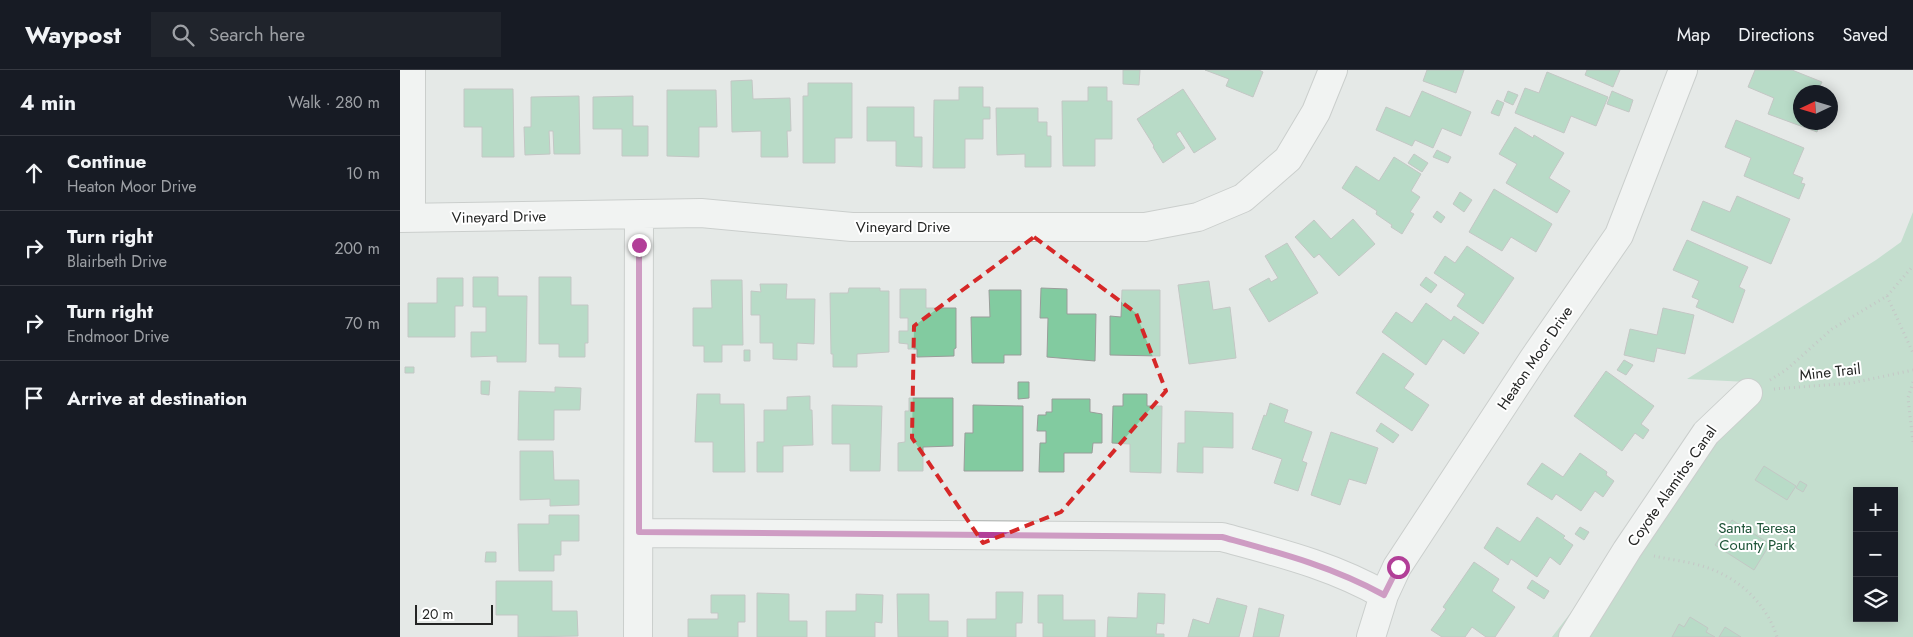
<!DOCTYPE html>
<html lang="en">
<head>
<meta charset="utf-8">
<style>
	body { margin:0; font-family:Jost,sans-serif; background:#20242c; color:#f1f3f6 }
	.controls { position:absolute; right:15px; bottom:15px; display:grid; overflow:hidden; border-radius:0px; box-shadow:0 2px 12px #0003 }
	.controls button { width:45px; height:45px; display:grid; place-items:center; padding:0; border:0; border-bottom:1px solid #363941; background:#171b24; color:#f1f3f6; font:25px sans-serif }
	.compass { position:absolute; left:1393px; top:15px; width:45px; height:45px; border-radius:50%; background:#171b24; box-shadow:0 2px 12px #0003; rotate:266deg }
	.scale { position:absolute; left:15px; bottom:12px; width:78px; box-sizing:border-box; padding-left:5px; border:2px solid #242524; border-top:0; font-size:14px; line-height:18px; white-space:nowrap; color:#242524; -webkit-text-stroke:4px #fff; paint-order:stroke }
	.stop { position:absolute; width:15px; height:15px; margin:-11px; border:4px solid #b23f98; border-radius:50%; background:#fff }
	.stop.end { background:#b23f98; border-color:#fff; box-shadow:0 1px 5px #0008 }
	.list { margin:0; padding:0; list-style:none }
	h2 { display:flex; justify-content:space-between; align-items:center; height:65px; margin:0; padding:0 20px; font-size:21px }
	h2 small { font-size:16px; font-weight:400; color:#9ea1a6 }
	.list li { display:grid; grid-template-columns:32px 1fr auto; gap:15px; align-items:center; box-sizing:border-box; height:75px; padding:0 20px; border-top:1px solid #363941 }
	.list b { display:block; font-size:19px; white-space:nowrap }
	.list p { margin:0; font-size:16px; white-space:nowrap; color:#9ea1a6 }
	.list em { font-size:16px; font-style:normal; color:#9ea1a6 }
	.icon { flex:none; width:28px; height:28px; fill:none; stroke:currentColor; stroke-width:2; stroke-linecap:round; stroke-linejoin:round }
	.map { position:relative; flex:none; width:1513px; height:567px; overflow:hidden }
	header { display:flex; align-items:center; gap:30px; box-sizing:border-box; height:70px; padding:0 25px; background:#171b24; border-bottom:1px solid #363941 }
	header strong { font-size:24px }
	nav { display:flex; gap:28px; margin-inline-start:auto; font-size:18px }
	.search { width:350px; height:45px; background:#20242c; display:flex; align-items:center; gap:12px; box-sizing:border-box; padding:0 18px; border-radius:0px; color:#9ea1a6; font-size:19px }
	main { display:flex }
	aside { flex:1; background:#171b24 }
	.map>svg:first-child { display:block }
	.green { fill:#9bd0b0; fill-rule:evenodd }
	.building { fill:#82cba0; stroke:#999d9a }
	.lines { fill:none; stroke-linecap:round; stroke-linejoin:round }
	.minor-casing { stroke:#aaaeac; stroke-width:30 }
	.path { stroke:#9c9f9d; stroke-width:3; stroke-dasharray:1 4; stroke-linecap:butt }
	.minor { stroke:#fff; stroke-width:28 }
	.route { stroke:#b23f98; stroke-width:6 }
	.marked { fill:none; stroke:#d62828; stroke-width:4; stroke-dasharray:10 6; stroke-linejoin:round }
	.labels { text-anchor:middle; stroke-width:4; stroke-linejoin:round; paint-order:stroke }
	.street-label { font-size:15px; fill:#242524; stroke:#fff }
	.park-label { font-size:15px; fill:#1e5438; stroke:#fff }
</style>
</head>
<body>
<header>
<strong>Waypost</strong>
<div class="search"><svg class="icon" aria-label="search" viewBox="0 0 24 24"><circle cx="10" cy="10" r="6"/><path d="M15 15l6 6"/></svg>Search here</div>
<nav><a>Map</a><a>Directions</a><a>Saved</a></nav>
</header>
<main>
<aside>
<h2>4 min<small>Walk · 280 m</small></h2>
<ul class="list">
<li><svg class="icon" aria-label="ahead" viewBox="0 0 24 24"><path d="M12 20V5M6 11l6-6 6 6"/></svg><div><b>Continue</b><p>Heaton Moor Drive</p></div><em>10 m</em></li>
<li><svg class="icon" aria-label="right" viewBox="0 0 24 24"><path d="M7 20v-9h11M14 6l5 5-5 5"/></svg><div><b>Turn right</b><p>Blairbeth Drive</p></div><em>200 m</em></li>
<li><svg class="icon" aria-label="right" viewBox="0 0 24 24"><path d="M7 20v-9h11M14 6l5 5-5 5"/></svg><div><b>Turn right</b><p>Endmoor Drive</p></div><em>70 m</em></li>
<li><svg class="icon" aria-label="arrive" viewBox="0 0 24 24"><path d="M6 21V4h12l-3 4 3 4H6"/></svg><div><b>Arrive at destination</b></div></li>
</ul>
</aside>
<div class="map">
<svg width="1513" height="567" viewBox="0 0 1513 567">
	<rect width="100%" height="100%" fill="#e5e9e7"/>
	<!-- green -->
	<path class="green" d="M1513,142V567H1152L1348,312L1287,309L1476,190L1501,172ZM1457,421H1494V548H1457Z"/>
	<!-- building -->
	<path class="building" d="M723,0H740L739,15L723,14Z
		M805,0H859L863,2L853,27L826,16L829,9Z
		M1027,0H1064L1056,23L1023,11Z
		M1187,0H1220L1213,17L1185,5Z
		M1355,0H1392L1422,12L1417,22H1400V52H1420L1417,62L1368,44L1374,28L1348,17Z
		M1147,2L1208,27L1196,56L1171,46L1164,63L1115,43L1125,18L1139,23Z
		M352,10L353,29L390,28L391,61H387L388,87H361V61L332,62L331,11Z
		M408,13H452V68H435V93H403V26H408Z
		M559,17H583V37H590V49H583V69H565V98H533L534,30H559Z
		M688,17H707V31H712V69H695V96H663L662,31H688Z
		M64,19H113L114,87H82V57H64Z
		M783,19L816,69L794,83L780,61L776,64L785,78L763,93L753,77L754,76L737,49Z
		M267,20H316L317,57H299V87L267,86Z
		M1022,21L1071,42L1061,66L1042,58L1033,78L1015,70L1012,76L976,60L986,37L1010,47Z
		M1108,21L1118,25L1113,35L1104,31Z
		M1212,21L1233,30L1229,42L1207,34Z
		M179,26L180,84H154L153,61H149L150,84L125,85L124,57H131V27Z
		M233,26V56H248V86H222V59H193V27Z
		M1097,30L1104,33L1099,46L1091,43Z
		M467,37H514V67H522V97L496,96V71H467Z
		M596,38H638V52H647V66H651V97H625V84L597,85Z
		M1336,50L1404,78L1393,104L1403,108L1401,113L1405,114L1399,129L1344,106L1351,88L1325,77Z
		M1115,57L1133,68L1134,65L1164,83L1149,108L1170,121L1157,143L1106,113L1117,94L1099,84Z
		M1037,80L1051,87L1048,93L1033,87Z
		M1014,84L1028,93L1022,102L1008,93Z
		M994,87L1021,104L1011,121L1020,127L1010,142L1014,144L1002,164L991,157L992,155L976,144L977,141L942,118L956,96L979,111Z
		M1094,119L1152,154L1136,182L1111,167L1102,181L1069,162Z
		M1060,122L1072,130L1064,142L1053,134Z
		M1337,126L1390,149L1371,194L1291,160L1303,131L1330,142Z
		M1037,141L1045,147L1041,153L1033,147Z
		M953,149L975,174L939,206L919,184L914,188L895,167L914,150L931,169Z
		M1287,170L1348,197L1339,217L1345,220L1333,253L1296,237L1299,230L1292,227L1299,211L1273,200Z
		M887,173L918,223L869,252L849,219L869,208L871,212L878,208L865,186Z
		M1067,176L1114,208L1083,254L1057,236L1065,224L1034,203L1045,186L1055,193Z
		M73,207H98V226H127L126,292H97V286L71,287V262H86V237H73Z
		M139,207H171V235H188V273H185V287H159V274H139Z
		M1026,207L1037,215L1031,223L1020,215Z
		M37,208H63V236H55V267H8V233H37Z
		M311,210H342L343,275H322V292H304V276H293V238H312Z
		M809,211L813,240L830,237L836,288L789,294L778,215Z
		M360,214H387L386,229H415L414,274L397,273V290L373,289V273H360V245H351V221L361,222Z
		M449,218H480V221H489V282L457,284V297H433V284H431L430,223H448Z
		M641,218L667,219V244H696L695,291L647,287L648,248H640Z
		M500,219H526V238H556V278L554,279V286L517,287V279H508V274L499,273V261H508V248H500Z
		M589,220H621V285H604V293H572L571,247H590Z
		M722,220H760V286L710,285V246L721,247Z
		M1026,233L1051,251L1054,246L1079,263L1064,284L1043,269L1026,295L982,262L996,242L1012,253Z
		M1263,238L1294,245L1285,284L1257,278L1254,292L1224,285L1230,259L1257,265Z
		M344,280H350V291H344Z
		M983,283L1014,304L1004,318L1029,335L1012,361L956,323Z
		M1224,290L1233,295L1226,305L1217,300Z
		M5,297H14V303H5Z
		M1206,301L1254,336L1241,354L1249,360L1243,369L1235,363L1222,381L1174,346Z
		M81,311H90L89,325L81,324Z
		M618,312H629V328L618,329Z
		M155,317L181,318L180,340H154V370H118L119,321L155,322Z
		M297,324H320V334H344L345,402H313V372H295Z
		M723,324H747V336H762L761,403L730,402V374L712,373L713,336H723Z
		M410,326V340H412L413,375L383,376V402H357V372H364V340H387V327Z
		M509,328H553V376L523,377V401H498V373L505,372V341H509Z
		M652,329H690V342L702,344V373H693L692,383H664V402H639L640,373H646V361H637L638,345H646V342H652Z
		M870,333L888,340L884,352L912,362L902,391L907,393L898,421L874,413L882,389L852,379L864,345L866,346Z
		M432,335L482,336L480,401H450V374H432Z
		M573,335L623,336V401H564L565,363H573Z
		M785,341L833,343V378L803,377V403L777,402L778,373H785Z
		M981,353L999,365L993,373L976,361Z
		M931,362L978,378L966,414L949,409L940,435L911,425Z
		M120,381H153L154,410H179V435L150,436V429L120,430Z
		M1180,383L1207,402L1206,405L1214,411L1203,427L1195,421L1181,441L1156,424L1152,430L1127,414L1142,393L1163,407Z
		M1364,396L1396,416L1387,430L1355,410Z
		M1400,411L1407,415L1403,422L1396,418Z
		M149,445H179V471H161V485H154V501H119L118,454H149Z
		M1137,447L1165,466L1163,468L1173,475L1160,495L1150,487L1137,507L1111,489L1108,495L1084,478L1097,457L1120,472Z
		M1332,450L1370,474L1354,500L1315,475Z
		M1180,457L1189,462L1184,470L1175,464Z
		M86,482H96V492H85Z
		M1074,492L1099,509L1092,521L1115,537L1095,567H1086L1072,557L1065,567H1042L1031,560L1046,539L1043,537Z
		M1132,510L1149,521L1144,529L1127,518Z
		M96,511H152V541H177L178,566L118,567V545H96Z
		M596,522H623L622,553H616V567H567V549H596Z
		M357,523L389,524V551H407V567H357Z
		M738,523L765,524L764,554L757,553L756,564H764V567H707L708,547L737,548Z
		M456,524L483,525L482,553L475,552V567H426V541H456Z
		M497,524H529V551H548V567H498Z
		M311,525H345V552H338V567H288V549H318V543H311Z
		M638,525H663V550H695V567H643V553H638Z
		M817,528L847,536L839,567H788L793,549L809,554Z
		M859,538L884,545L879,567H853Z
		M1290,547L1308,558L1306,562L1315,567H1272L1279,554L1284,557Z
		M1325,557L1341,567H1319Z"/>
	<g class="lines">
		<!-- minor casing -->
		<g class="minor-casing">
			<path id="minor" d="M0,148L301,143L452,157H745L798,147L843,128L888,89L916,42L933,0
				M11,148V0
				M239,463L822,467C880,483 931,495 984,525
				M238,567L239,145
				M971,567L984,525L997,497L1134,288L1219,165L1283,0
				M1173,567L1227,480L1306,363L1348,323"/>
		</g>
		<!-- path -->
		<path class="path" d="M1487,226L1513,283
			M1370,310L1386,300L1432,259L1487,226L1513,196
			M1513,312L1508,328L1513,372
			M1374,319L1452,313L1513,300
			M1254,486C1272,490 1293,492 1311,499C1342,511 1367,535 1377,567"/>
		<!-- minor -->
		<use href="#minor" class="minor"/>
	</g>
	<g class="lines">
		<!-- route -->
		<path class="route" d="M239,175V462L822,467C880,483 931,496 984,525L998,497"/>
	</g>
	<!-- marked area -->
	<path d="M0 0H1513V567H0ZM634,167L736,243L766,321L661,442L583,473L512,368L514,256Z" fill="#e5e9e7" fill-opacity=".55" fill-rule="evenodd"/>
	<path class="marked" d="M634,167L736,243L766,321L661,442L583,473L512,368L514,256Z"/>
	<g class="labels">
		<!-- street labels -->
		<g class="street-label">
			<text transform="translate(99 147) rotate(-1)" y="5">Vineyard Drive</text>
			<text x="503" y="162">Vineyard Drive</text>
			<text transform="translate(1135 288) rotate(-56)" y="5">Heaton Moor Drive</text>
			<text transform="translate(1430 302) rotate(-6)" y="5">Mine Trail</text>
			<text transform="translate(1272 416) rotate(-55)" y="5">Coyote Alamitos Canal</text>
		</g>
		<!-- park labels -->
		<g class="park-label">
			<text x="1357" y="463">Santa Teresa<tspan x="1357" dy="17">County Park</tspan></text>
		</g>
	</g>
</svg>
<div class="controls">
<button>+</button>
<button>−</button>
<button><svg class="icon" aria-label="layers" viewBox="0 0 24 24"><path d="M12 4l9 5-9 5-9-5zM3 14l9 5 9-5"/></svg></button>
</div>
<svg class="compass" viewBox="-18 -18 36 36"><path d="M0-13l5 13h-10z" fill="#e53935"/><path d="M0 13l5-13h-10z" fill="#9ea1a6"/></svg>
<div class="scale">20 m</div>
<div class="stop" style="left:998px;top:497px"></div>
<div class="stop end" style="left:239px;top:175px"></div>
</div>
</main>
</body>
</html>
